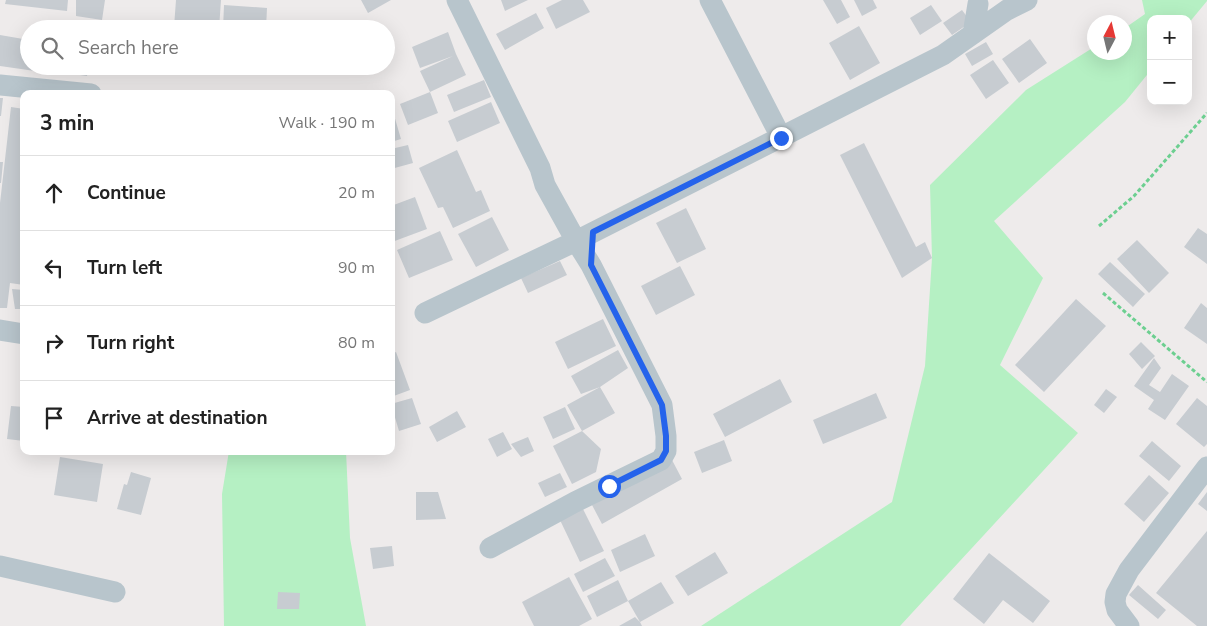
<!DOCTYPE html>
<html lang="en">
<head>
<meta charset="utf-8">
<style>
	body { margin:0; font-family:"Nunito Sans",sans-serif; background:#f2f2f2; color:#222 }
	.controls { position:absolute; right:15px; top:15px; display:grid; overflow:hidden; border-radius:10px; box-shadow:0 5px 20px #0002 }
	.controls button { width:45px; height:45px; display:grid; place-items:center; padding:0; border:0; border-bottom:1px solid #e0e0e0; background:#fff; color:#222; font:25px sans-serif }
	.compass { position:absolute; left:1087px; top:15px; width:45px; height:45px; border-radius:50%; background:#fff; box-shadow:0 5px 20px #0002; rotate:7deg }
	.stop { position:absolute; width:15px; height:15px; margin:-11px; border:4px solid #2563eb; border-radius:50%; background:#fff }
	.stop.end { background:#2563eb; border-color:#fff; box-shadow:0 1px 5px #0008 }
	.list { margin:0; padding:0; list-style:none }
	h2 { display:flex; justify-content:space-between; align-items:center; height:65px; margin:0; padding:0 20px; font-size:21px }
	h2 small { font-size:16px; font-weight:400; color:#767676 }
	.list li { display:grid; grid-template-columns:32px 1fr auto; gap:15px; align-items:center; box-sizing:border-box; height:75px; padding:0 20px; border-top:1px solid #e0e0e0 }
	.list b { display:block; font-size:19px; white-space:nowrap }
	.list em { font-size:16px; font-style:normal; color:#767676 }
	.icon { flex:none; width:28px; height:28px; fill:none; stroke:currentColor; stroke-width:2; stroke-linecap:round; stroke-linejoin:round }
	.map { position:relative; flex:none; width:1207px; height:626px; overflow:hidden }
	.search { position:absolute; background:#fff; box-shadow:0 5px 20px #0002; left:20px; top:20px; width:375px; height:55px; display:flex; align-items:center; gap:12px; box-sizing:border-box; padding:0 18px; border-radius:28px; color:#767676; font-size:19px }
	.panel { position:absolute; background:#fff; box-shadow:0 5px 20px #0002; left:20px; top:90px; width:375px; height:365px; border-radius:10px }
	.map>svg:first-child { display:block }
	.green { fill:#b5f0c3 }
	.building { fill:#c7ccd1 }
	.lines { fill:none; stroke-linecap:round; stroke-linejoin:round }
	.path { stroke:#6ccf90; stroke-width:3; stroke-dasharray:4 2.5; stroke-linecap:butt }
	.street { stroke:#b8c5cc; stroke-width:21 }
	.route { stroke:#2563eb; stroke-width:6 }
</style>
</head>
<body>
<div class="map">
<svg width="1207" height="626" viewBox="0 0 1207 626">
	<rect width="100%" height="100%" fill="#eeebeb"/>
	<!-- green -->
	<path class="green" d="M1142,0H1207V1L1188,24V19H1151V70L1125,102L994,221L1043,278L1000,365L1078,433L900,626H701L892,502L925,366L932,258L930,185L1026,90L1094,47V52H1124L1125,28L1145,14Z
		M229,451H346L350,538L366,626H224L222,494Z"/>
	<!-- building -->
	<path class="building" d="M6,0H68L67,11L5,4Z
		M76,0H105L102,20L76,16Z
		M176,0H221L219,29H199L174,27Z
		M361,0H391L368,13Z
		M501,0H528L505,11Z
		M562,0H583L590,12L556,29L546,8Z
		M823,0H841L850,17L837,24Z
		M854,0H873L877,8L862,16Z
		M224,5L267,8L266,29H223Z
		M931,5L942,21L920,35L910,18Z
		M962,10L971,22L952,35L943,23Z
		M536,13L544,28L505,50L496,34Z
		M859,26L880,63L850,80L829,43Z
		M448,32L456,54L466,75L430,92L420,71L453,56L420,68L412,47Z
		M0,35L29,40V66H35V71L0,66Z
		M1030,39L1047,63L1019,83L1002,59Z
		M986,42L993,54L972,66L965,54Z
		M993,60L1009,83L986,99L970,75Z
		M68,66H89L87,76L66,73Z
		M484,80L491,97L454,112L447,95Z
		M430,92L438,113L408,125L400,104Z
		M0,98H3L1,116H0Z
		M491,102L500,123L457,142L448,121Z
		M391,105L401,139L391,142Z
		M11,107L24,109V285L10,283L7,308H0V203Z
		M864,143L916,247L925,242L932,258L902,278L840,155Z
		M408,145L413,163L391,169V149Z
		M457,150L476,192L481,190L490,211L453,228L443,207L438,208L419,168Z
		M0,162H3L1,183H0Z
		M415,197L427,229L392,242L391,206Z
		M686,208L706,249L677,263L656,223Z
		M492,217L509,250L476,267L458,234Z
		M1198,228L1207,234V264L1184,247Z
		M440,231L453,260L409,278L397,250Z
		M1137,240L1169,273L1149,293L1117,259Z
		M560,261L567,275L528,293L521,278Z
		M1110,262L1145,294L1133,307L1098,274Z
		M680,266L695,295L656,315L641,286Z
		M12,289L24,290V309H15Z
		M1076,299L1106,326L1044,392L1015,365Z
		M1201,303L1207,308V344L1184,328Z
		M603,319L616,346L568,369L555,342Z
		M1141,342L1155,356L1142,369L1129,354Z
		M618,350L628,368L600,387L581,394L571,376Z
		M396,352L410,390L391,397V354Z
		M1154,358L1161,368L1149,385L1160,392L1172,374L1189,386L1165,420L1148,409L1154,400L1134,386Z
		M780,379L792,402L725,437L713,414Z
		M600,387L615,413L582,431L567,405Z
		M1106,389L1117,397L1104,413L1094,405Z
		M876,393L887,418L823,444L813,420Z
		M412,398L421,424L399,431L391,404Z
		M1197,398L1207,406V444L1204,447L1176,424Z
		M11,406L24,407V441L7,439Z
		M565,407L575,429L553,439L543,417Z
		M457,411L466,427L437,442L429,427Z
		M582,431L601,449L596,472L572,484L553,446Z
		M503,432L512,449L497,457L488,439Z
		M528,437L534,451L521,457L511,444Z
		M724,440L732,461L702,473L694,452Z
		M1152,441L1181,466L1169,481L1139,456Z
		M60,457L103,464L97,502L54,495Z
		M672,460L682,479L602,524L592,505Z
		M131,472L151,478L141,515L117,509L124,484L127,485Z
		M560,473L567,487L545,497L538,483Z
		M1149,475L1169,493L1144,522L1124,504Z
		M416,492H438L446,519L416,520Z
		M1207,492V511L1198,504Z
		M583,509L604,551L580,562L560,520Z
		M1207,531V626H1197L1156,593Z
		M645,534L655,556L620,572L611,550Z
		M392,546L394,566L373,569L370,548Z
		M715,552L728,573L688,596L675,576Z
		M989,553L1050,601L1033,623L1003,600L984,624L953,599Z
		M605,558L615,576L583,592L574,574Z
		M569,577L592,619L579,626H534L522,602Z
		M618,580L628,601L661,582L674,603L640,622L628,601L597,617L587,596Z
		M1138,585L1166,610L1158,619L1129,595Z
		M278,592L300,593L299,609H277Z
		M635,617L640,622L642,626H619Z"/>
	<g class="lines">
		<!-- path -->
		<path class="path" d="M1099,226L1134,196L1207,113
			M1103,293L1207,382"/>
		<!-- street -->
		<path class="street" d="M457,0L540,168L545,185L576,241L591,265L662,405L666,436V451L661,460L575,502L490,548
			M710,0L781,137
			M973,34L978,4
			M0,85L91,94
			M425,313L576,241L943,55L1007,10L1027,0
			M0,330L24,334
			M0,566L115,592
			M1129,626L1117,610L1115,602L1116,594L1129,570L1207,467"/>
	</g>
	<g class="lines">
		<!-- route -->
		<path class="route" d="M609,486L661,460L666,451V436L662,405L591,265L593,232L781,138"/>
	</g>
</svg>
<div class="controls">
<button>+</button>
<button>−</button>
</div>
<svg class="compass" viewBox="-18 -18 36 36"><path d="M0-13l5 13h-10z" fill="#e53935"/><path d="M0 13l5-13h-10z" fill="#767676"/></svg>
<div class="stop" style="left:609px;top:486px"></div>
<div class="stop end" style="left:781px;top:138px"></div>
<div class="search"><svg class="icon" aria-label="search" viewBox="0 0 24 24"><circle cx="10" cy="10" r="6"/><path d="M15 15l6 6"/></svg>Search here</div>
<section class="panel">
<h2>3 min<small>Walk · 190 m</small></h2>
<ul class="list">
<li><svg class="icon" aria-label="ahead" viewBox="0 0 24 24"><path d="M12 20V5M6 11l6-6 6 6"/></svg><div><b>Continue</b></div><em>20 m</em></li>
<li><svg class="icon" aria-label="left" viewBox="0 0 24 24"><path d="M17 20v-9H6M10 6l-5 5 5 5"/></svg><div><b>Turn left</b></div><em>90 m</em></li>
<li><svg class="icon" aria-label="right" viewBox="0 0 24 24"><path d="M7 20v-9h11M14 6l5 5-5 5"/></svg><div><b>Turn right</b></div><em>80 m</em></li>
<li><svg class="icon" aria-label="arrive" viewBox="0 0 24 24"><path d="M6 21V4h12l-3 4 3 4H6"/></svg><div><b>Arrive at destination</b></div></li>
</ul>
</section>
</div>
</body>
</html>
